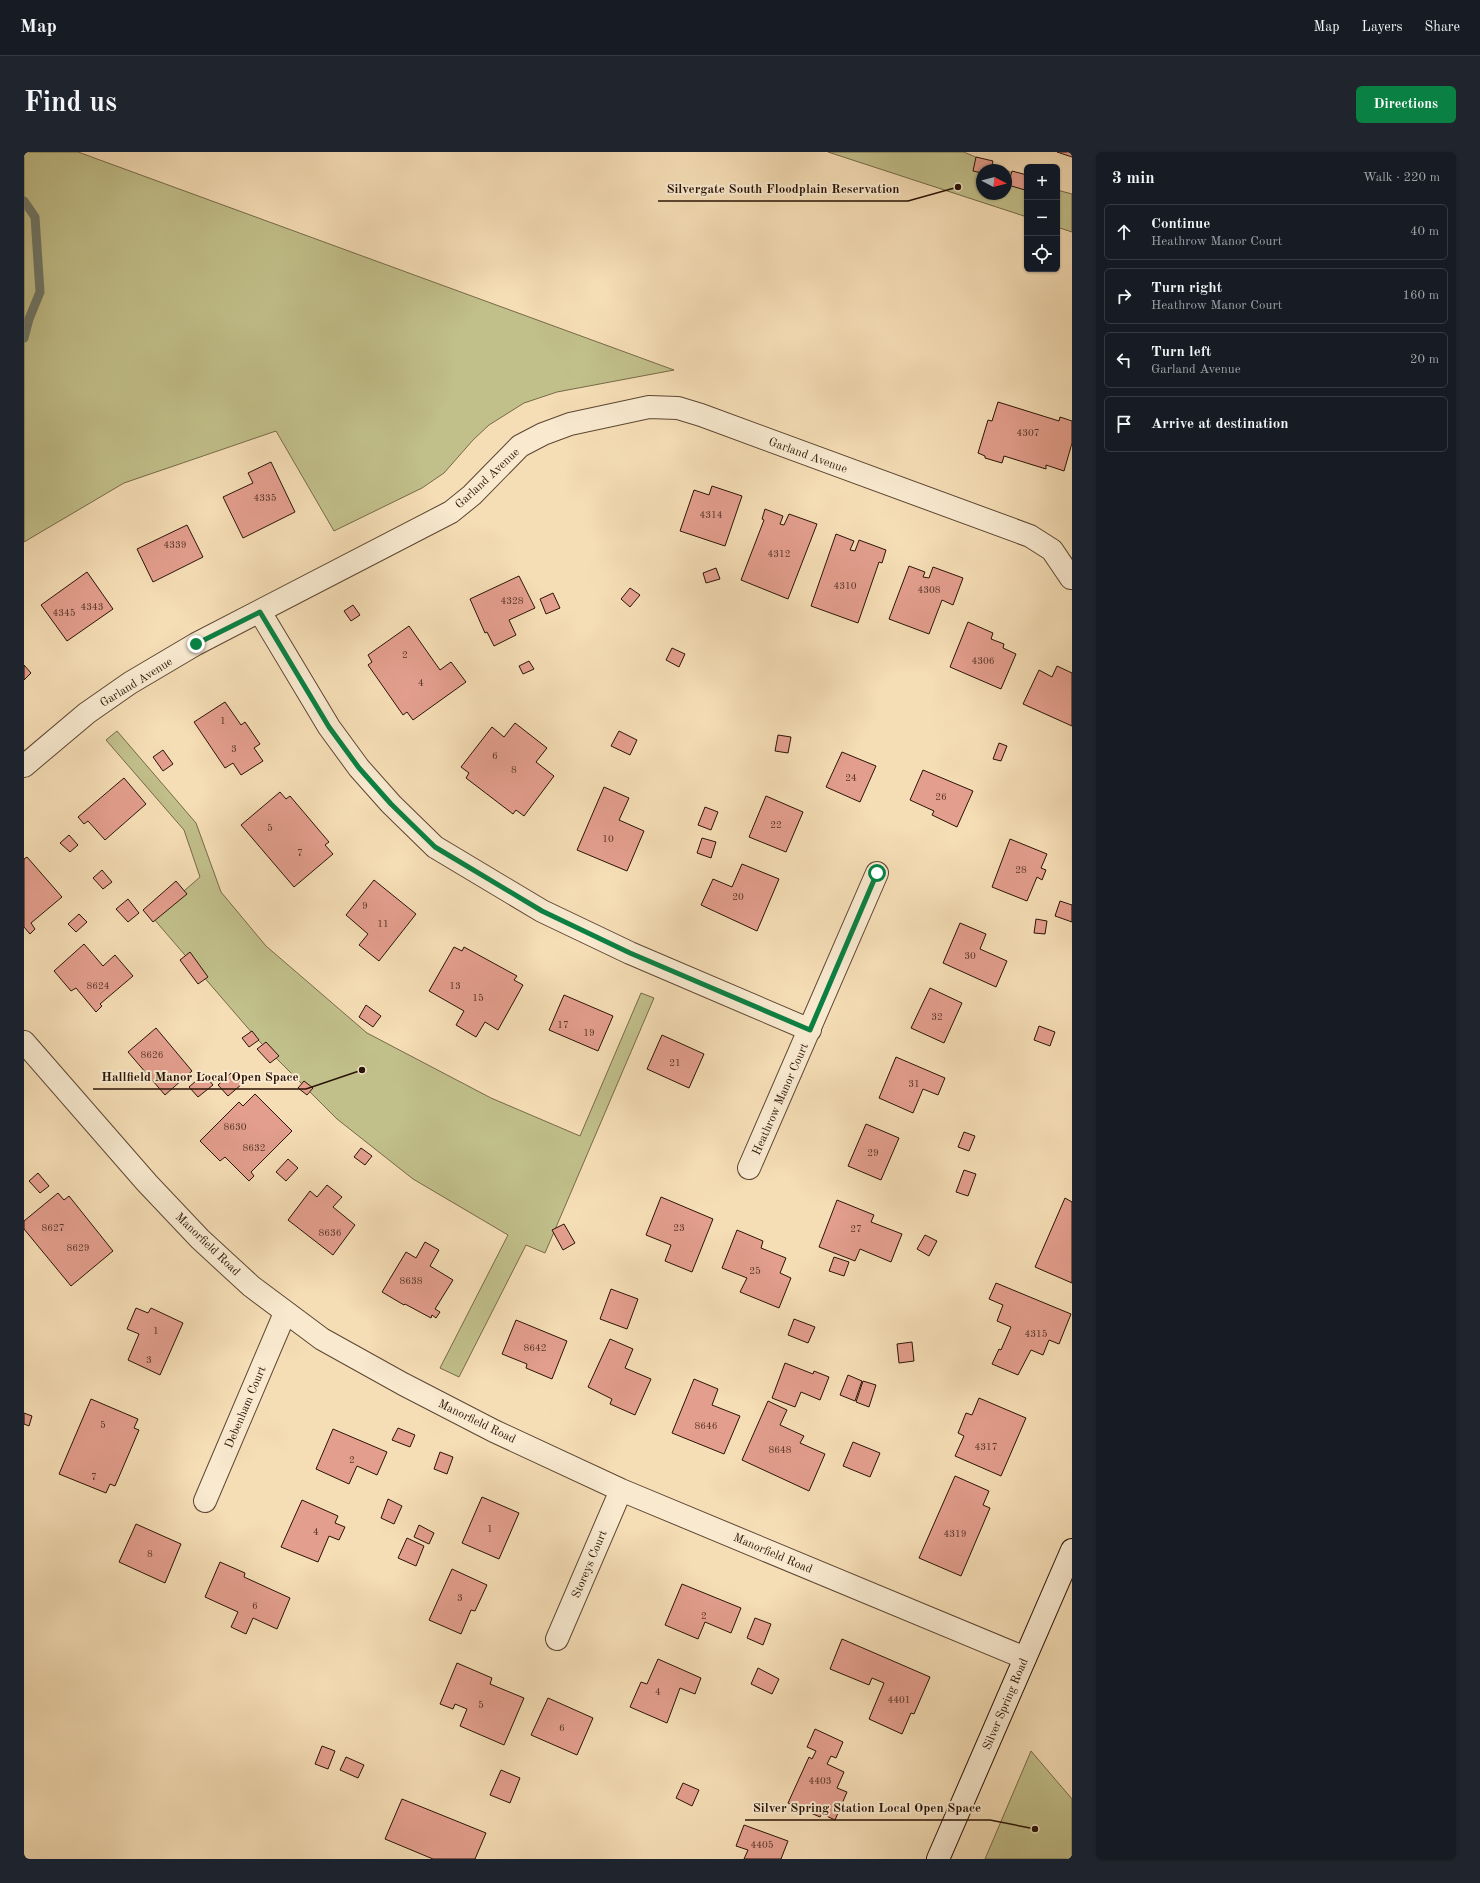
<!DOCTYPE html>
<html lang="en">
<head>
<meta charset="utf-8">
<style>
	body { margin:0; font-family:"Old Standard TT",serif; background:#20242c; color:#f1f3f6 }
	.controls { position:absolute; right:12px; top:12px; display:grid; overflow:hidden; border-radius:6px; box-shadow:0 1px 3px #0004 }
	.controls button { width:36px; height:36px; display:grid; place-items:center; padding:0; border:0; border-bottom:1px solid #363941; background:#171b24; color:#f1f3f6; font:20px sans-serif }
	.compass { position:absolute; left:952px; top:12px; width:36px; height:36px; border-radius:50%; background:#171b24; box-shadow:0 1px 3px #0004; rotate:97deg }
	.stop { position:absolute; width:12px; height:12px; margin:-9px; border:3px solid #0b8043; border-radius:50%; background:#fff }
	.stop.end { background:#0b8043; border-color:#fff; box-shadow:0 1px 4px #0008 }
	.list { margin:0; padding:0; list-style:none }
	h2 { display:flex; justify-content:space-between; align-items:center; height:52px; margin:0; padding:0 16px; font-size:17px }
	h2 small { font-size:13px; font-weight:400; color:#9ea1a6 }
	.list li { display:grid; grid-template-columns:26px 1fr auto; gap:12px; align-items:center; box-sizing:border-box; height:56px; margin:0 8px 8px; padding:0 8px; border:1px solid #363941; border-radius:6px }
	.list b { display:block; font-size:15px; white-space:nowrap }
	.list p { margin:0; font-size:13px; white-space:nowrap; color:#9ea1a6 }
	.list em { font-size:13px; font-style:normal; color:#9ea1a6 }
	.icon { flex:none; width:22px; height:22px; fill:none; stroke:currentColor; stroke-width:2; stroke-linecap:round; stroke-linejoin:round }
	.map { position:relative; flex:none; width:1048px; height:1707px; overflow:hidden; border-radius:6px }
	header { display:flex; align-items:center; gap:24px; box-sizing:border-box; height:56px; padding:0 20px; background:#171b24; border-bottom:1px solid #363941 }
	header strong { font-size:19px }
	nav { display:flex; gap:22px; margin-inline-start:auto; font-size:14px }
	.intro { display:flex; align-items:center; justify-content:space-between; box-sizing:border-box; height:96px; padding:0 24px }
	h1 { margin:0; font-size:28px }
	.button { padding:10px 18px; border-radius:6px; background:#0b8043; color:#fff; font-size:14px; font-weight:700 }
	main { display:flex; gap:24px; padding:0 24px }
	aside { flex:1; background:#171b24; border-radius:6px; box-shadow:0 1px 3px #0004 }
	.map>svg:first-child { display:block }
	.green { fill:#c1bf8a; stroke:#766a48 }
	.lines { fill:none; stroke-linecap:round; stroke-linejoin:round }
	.stream { stroke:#6e796b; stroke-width:9 }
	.building { fill:#e39e8d; stroke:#2a1406 }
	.street-casing { stroke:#5d4632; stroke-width:24 }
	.secondary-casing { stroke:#2a1406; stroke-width:24 }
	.street { stroke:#f8e9cf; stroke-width:22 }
	.secondary { stroke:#f8e9cf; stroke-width:22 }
	.route { stroke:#0b8043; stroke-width:5 }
	.labels { text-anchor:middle; stroke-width:4; stroke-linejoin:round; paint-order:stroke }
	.number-label { font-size:10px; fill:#583628 }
	.street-label { font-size:12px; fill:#2a1406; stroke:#f8e9cf }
	.leader { fill:none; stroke:#2a1406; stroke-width:1.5 }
	.callout-dot { fill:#2a1406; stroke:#f8e9cf; stroke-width:1.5 }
	.callout-label { font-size:13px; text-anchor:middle; font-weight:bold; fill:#2a1406; stroke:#f8e9cf; stroke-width:4; stroke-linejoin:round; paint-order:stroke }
</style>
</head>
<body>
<header>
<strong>Map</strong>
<nav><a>Map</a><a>Layers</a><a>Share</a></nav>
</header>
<div class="intro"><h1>Find us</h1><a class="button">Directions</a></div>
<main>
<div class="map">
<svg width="1048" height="1707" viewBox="0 0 1048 1707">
	<rect width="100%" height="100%" fill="#f5ddb5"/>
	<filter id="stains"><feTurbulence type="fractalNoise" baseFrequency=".005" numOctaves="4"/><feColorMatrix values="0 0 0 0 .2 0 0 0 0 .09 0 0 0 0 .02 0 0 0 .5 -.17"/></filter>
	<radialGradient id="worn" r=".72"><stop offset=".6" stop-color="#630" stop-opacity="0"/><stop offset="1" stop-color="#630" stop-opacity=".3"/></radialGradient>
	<!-- green -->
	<path class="green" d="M0,0H54L650,218L533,240L500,251L465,273L449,288L420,321L398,336L310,379L252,279L100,331L0,390Z
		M804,0H940L981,18H958V42H982V18L1003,28V65Z
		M1033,38L1048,42V80L1033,75Z
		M93,579L172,671L197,740L242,794L343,881L467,946L556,984L617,841L630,846L521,1101L502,1093L435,1225L416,1216L484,1083L389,1027L313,967L235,889L129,766L176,725L160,678L82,588Z
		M1007,1599L1048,1647V1707H961Z"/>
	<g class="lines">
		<!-- stream -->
		<path class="stream" d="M0,49L11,65L16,140L5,167L0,186"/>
	</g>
	<!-- building -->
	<path class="building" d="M1033,0H1048V5Z
		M952,5L969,9L967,18H958V21L949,19Z
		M988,19L1003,23L1001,38L984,33Z
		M974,250L1035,269L1036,265L1048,269V291L1040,319L1022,313V317L980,304L978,311L961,306V304L954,301L964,268L968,269Z
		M247,310L271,360L219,386L199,345L229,331L224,321Z
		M688,334L718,344L701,394L656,379L670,338L685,343Z
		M741,357L759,364L756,372L760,373L765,362L793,372L764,447L717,428L740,368L738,367Z
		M163,373L179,405L129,430L113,397Z
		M812,382L830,389L826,398L831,399L835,388L862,398L858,411L855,410L834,471L787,454Z
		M885,414L901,420L899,425L905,426L909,415L939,426L929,453L918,448L905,482L865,467Z
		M692,416L696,427L682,431L679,421Z
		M63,420L89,457L43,489L17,453Z
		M495,424L511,456L485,468L492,483L470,494L463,480L461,481L446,447Z
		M606,436L616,443L606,455L597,447Z
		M529,441L536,456L522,462L516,447Z
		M329,453L336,463L327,469L320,459Z
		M944,470L969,481L967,487L980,492L979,496L992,502L977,537L926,515Z
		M385,474L416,518L427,510L442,530L389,568L383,560L379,563L344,513L348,510L344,503Z
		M648,496L661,502L655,515L642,508Z
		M505,509L510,517L499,522L495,514Z
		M0,513L7,521L0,528Z
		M1033,514L1048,521V574L999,552L1015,518L1028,525Z
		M201,550L217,573L221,570L236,592L230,596L239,609L217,623L209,611L201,616L170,570Z
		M491,571L523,596L512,610L530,624L500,664L492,658L489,662L442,626L445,621L437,615L468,575L480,585Z
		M595,579L613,588L606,603L587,594Z
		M754,583L767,585L764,601L751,599Z
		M975,591L983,594L977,609L969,607Z
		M139,598L149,612L139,619L129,605Z
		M818,600L852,614L836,650L802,635Z
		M899,618L949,639L933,675L908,663L910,659L886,648Z
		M100,626L122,652L81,688L64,669L60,672L54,665Z
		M580,635L605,646L595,668L620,679L603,719L553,698Z
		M256,640L262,647L266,644L305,690L301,693L309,702L270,735L217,673Z
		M742,644L779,660L762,700L725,685Z
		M681,655L694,660L687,678L674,673Z
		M45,683L54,693L46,700L36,691Z
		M678,686L692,690L687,706L673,701Z
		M986,687L1023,702L1017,716L1022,718L1018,728L1013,725L1003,749L968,735Z
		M3,705L38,745L7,771L11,777L6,782L0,775V707Z
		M718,712L755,727L733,779L677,753L689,727L708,735Z
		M78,718L88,730L79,737L69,726Z
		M350,728L392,762L355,809L335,793L344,782L322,763Z
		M152,729L163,742L129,770L119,758Z
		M104,747L115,761L104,770L92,757Z
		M1036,749L1048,753V770L1031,764Z
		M55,762L63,770L52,780L44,772Z
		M1012,767L1023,769L1021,782L1010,781Z
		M936,771L962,782L956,797L983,809L972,835L919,811Z
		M60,792L79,814L91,803L109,824L76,852L78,854L72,860L52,836L47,839L30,819Z
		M430,795L438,799L440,795L493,824L490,828L499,833L474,878L461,870L452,885L432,873L440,859L405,839Z
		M166,800L184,825L174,832L156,808Z
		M906,836L938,851L920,891L887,876Z
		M540,843L589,864L574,899L525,878Z
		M342,853L357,864L349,875L335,865Z
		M1015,874L1031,880L1026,894L1010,888Z
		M132,876L168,919L141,943L104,900Z
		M228,879L235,888L225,895L218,886Z
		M638,883L680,902L665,936L623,917Z
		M242,890L255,904L246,911L233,897Z
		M872,905L921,926L914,943L899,937L889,961L855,946Z
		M207,921L218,932L204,944L194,933Z
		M180,922L189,933L174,945L165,935Z
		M280,929L289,936L283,943L274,936Z
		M231,942L268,979L227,1020L230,1024L225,1029L201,1005L196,1009L176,989L215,950L219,954Z
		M842,972L875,986L857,1028L824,1014Z
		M940,980L951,984L945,999L934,995Z
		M337,996L348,1004L341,1013L330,1005Z
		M264,1007L274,1016L262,1029L252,1020Z
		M940,1018L952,1022L944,1044L932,1040Z
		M14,1021L25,1034L16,1041L5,1029Z
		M303,1033L318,1045L309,1055L331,1073L309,1103L264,1068L286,1039L293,1045Z
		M34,1041L40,1048L45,1044L89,1099L47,1134L0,1077V1069Z
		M637,1045L689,1067L668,1120L641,1109L647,1093L622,1083Z
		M1041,1046L1048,1050V1131L1011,1115Z
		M813,1048L850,1063L847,1070L878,1082L867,1110L836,1097L831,1109L795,1095Z
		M540,1072L551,1091L539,1098L528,1078Z
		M713,1078L739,1089L737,1096L762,1106L756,1121L767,1126L755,1156L716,1140L723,1126L698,1116Z
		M901,1083L913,1089L905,1104L893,1097Z
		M401,1090L415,1098L406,1114L429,1128L411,1157L416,1160L412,1166L408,1163L407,1166L381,1152L380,1153L358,1140L382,1100L392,1106Z
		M810,1105L825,1110L820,1124L805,1119Z
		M972,1131L1047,1162L1035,1192L1025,1188L1019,1203L1007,1198L994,1223L968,1212L975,1197L977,1198L987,1175L973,1169L979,1153L965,1147Z
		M587,1137L614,1147L603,1177L576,1167Z
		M112,1156L124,1161L127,1156L159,1171L136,1223L104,1208L115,1182L103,1177Z
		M770,1167L791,1175L784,1191L764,1183Z
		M492,1168L543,1189L528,1227L502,1216L503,1212L478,1202Z
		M586,1187L609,1197L601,1216L627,1227L611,1263L586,1252L588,1247L564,1235Z
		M888,1190L890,1209L875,1211L873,1192Z
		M761,1211L789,1222L790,1219L805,1225L796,1248L777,1240L771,1255L748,1246Z
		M824,1223L838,1229L831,1249L816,1243Z
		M670,1227L694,1237L688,1253L716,1264L700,1302L648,1281Z
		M839,1229L852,1233L845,1255L832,1250Z
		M955,1246L1002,1266L977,1324L931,1304L940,1284L934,1281L942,1261L948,1263Z
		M67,1247L114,1267L110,1276L115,1278L91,1334L86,1332L82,1341L35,1322Z
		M744,1249L763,1258L756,1273L780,1284L776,1291L801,1302L785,1339L718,1308Z
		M0,1261L8,1264L5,1274L0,1272Z
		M374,1276L391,1283L386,1295L368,1288Z
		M309,1277L363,1300L353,1323L333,1314L325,1332L292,1317Z
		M829,1290L856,1301L846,1325L819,1314Z
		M416,1300L429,1305L423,1322L410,1317Z
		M931,1324L965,1339L959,1353L966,1356L937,1424L895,1406Z
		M458,1345L495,1361L475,1407L438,1391Z
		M364,1347L378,1354L370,1372L357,1366Z
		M278,1348L314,1364L311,1371L321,1375L315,1388L305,1384L294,1410L257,1395Z
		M112,1372L157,1392L141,1431L95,1410Z
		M395,1373L410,1381L405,1392L390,1385Z
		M383,1386L400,1394L392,1414L374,1406Z
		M196,1410L221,1421L220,1425L266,1446L253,1477L229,1466L222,1482L207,1475L214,1460L181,1445Z
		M428,1417L463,1433L451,1459L447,1458L437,1482L405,1468Z
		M658,1432L717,1456L707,1481L681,1470L674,1487L641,1473Z
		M731,1466L747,1472L739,1493L723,1486Z
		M818,1487L906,1525L890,1562L887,1561L878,1582L845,1567L860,1531L848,1526L845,1533L806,1517Z
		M634,1507L677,1526L671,1542L656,1536L643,1571L606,1555L617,1530L623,1532Z
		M433,1511L468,1526L466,1532L500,1546L480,1593L436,1574L443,1557L431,1552L429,1557L416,1552Z
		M734,1516L755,1527L748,1542L727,1532Z
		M524,1546L569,1566L553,1603L507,1583Z
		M791,1577L819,1590L812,1606L807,1604L803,1612L820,1620L813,1636L823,1640L811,1668L798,1662L796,1665L764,1651L785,1605L788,1607L792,1599L783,1595Z
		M298,1594L311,1599L304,1617L291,1612Z
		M322,1605L340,1613L334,1626L316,1618Z
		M477,1618L496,1626L486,1651L466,1643Z
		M659,1631L675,1638L668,1654L652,1646Z
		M378,1647L462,1681L451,1707H409L361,1687Z
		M720,1673L764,1689L757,1707H720L724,1698L712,1694Z"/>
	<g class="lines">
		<!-- street casing -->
		<g class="street-casing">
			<path id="street" d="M236,460L305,575L335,616L367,652L411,695L518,759L606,801L786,878
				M0,614L63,561L106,531L172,492L427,360L448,343L496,294L519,282L546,272L625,255L654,256L677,263L1006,384L1028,398L1047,426
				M0,890L123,1031L176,1087L227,1134L298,1187L379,1232L470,1279L597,1338L1001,1506
				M725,1016L853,721
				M181,1349L261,1161
				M533,1487L597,1338"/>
		</g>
		<!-- secondary casing -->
		<g class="secondary-casing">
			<path id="secondary" d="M914,1707L1048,1398"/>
		</g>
		<!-- street -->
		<use href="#street" class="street"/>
		<!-- secondary -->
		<use href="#secondary" class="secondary"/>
	</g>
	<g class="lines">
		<!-- route -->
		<path class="route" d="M172,492L236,460L305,575L335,616L367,652L411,695L518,759L606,801L786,878L853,721"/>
	</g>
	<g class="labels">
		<!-- number labels -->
		<g class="number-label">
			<text x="1004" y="284">4307</text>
			<text x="241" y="349">4335</text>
			<text x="687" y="366">4314</text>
			<text x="151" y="396">4339</text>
			<text x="755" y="405">4312</text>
			<text x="821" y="437">4310</text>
			<text x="905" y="441">4308</text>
			<text x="488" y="452">4328</text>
			<text x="68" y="458">4343</text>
			<text x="40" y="464">4345</text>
			<text x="381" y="506">2</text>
			<text x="959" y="512">4306</text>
			<text x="397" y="534">4</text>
			<text x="199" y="572">1</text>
			<text x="210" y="600">3</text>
			<text x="471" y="607">6</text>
			<text x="490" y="621">8</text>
			<text x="827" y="629">24</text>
			<text x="917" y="648">26</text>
			<text x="752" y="676">22</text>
			<text x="246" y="679">5</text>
			<text x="584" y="690">10</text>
			<text x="276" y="704">7</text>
			<text x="997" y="721">28</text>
			<text x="714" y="748">20</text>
			<text x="341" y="757">9</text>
			<text x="359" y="775">11</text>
			<text x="946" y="807">30</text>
			<text x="74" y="837">8624</text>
			<text x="431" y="837">13</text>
			<text x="454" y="849">15</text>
			<text x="913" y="868">32</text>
			<text x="539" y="876">17</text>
			<text x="565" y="884">19</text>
			<text x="128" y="906">8626</text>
			<text x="651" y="914">21</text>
			<text x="890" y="935">31</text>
			<text x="211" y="978">8630</text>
			<text x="230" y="999">8632</text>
			<text x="849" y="1004">29</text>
			<text x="29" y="1079">8627</text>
			<text x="655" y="1079">23</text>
			<text x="832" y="1080">27</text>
			<text x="306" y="1084">8636</text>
			<text x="54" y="1099">8629</text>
			<text x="731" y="1122">25</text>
			<text x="387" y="1132">8638</text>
			<text x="132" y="1182">1</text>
			<text x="1012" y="1185">4315</text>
			<text x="511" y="1199">8642</text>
			<text x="125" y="1211">3</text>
			<text x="79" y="1276">5</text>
			<text x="682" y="1277">8646</text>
			<text x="962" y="1298">4317</text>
			<text x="756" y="1301">8648</text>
			<text x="328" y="1311">2</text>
			<text x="70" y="1328">7</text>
			<text x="466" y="1380">1</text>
			<text x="292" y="1383">4</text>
			<text x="931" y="1385">4319</text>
			<text x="126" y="1405">8</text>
			<text x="436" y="1449">3</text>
			<text x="231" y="1457">6</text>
			<text x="680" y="1467">2</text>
			<text x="634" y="1543">4</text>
			<text x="875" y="1551">4401</text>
			<text x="457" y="1556">5</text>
			<text x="538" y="1579">6</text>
			<text x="796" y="1632">4403</text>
			<text x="738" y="1696">4405</text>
		</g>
		<!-- street labels -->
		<g class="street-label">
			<text transform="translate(784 303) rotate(20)" y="4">Garland Avenue</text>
			<text transform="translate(463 326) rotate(-43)" y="4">Garland Avenue</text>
			<text transform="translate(112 530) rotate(-32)" y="4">Garland Avenue</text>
			<text transform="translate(756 947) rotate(-66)" y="4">Heathrow Manor Court</text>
			<text transform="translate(184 1092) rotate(44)" y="4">Manorfield Road</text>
			<text transform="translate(221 1255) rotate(-67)" y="4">Debenham Court</text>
			<text transform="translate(453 1269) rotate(26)" y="4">Manorfield Road</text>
			<text transform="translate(749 1401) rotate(23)" y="4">Manorfield Road</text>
			<text transform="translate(565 1412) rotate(-67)" y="4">Storeys Court</text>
			<text transform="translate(981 1552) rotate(-67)" y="4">Silver Spring Road</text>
		</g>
	</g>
	<!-- callouts -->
	<path class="leader" d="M934 35L884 49H634M338 918L282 937H69M1011 1677L966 1668H721"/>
	<g class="callout-dot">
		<circle cx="934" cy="35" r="4"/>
		<circle cx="338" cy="918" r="4"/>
		<circle cx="1011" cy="1677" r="4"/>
	</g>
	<g class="callout-label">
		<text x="759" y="41">Silvergate South Floodplain Reservation</text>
		<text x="176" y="929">Hallfield Manor Local Open Space</text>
		<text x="843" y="1660">Silver Spring Station Local Open Space</text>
	</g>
	<rect width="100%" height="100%" filter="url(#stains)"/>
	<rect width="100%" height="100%" fill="url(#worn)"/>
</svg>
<div class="controls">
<button>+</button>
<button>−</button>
<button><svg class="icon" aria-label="locate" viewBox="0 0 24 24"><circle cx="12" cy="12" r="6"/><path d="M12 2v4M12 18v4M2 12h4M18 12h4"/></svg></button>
</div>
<svg class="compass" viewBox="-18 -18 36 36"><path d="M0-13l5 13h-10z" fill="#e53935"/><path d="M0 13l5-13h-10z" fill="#9ea1a6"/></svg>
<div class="stop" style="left:853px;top:721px"></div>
<div class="stop end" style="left:172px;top:492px"></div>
</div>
<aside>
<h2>3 min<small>Walk · 220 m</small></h2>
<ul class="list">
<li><svg class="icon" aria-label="ahead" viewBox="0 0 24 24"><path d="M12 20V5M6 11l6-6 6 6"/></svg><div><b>Continue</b><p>Heathrow Manor Court</p></div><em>40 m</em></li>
<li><svg class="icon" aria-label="right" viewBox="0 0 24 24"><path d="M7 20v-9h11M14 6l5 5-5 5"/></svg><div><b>Turn right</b><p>Heathrow Manor Court</p></div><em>160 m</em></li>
<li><svg class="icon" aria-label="left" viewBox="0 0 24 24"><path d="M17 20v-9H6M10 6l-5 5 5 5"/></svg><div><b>Turn left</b><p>Garland Avenue</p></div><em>20 m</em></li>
<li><svg class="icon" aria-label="arrive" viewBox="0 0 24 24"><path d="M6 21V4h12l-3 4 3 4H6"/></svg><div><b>Arrive at destination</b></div></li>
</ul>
</aside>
</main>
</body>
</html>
